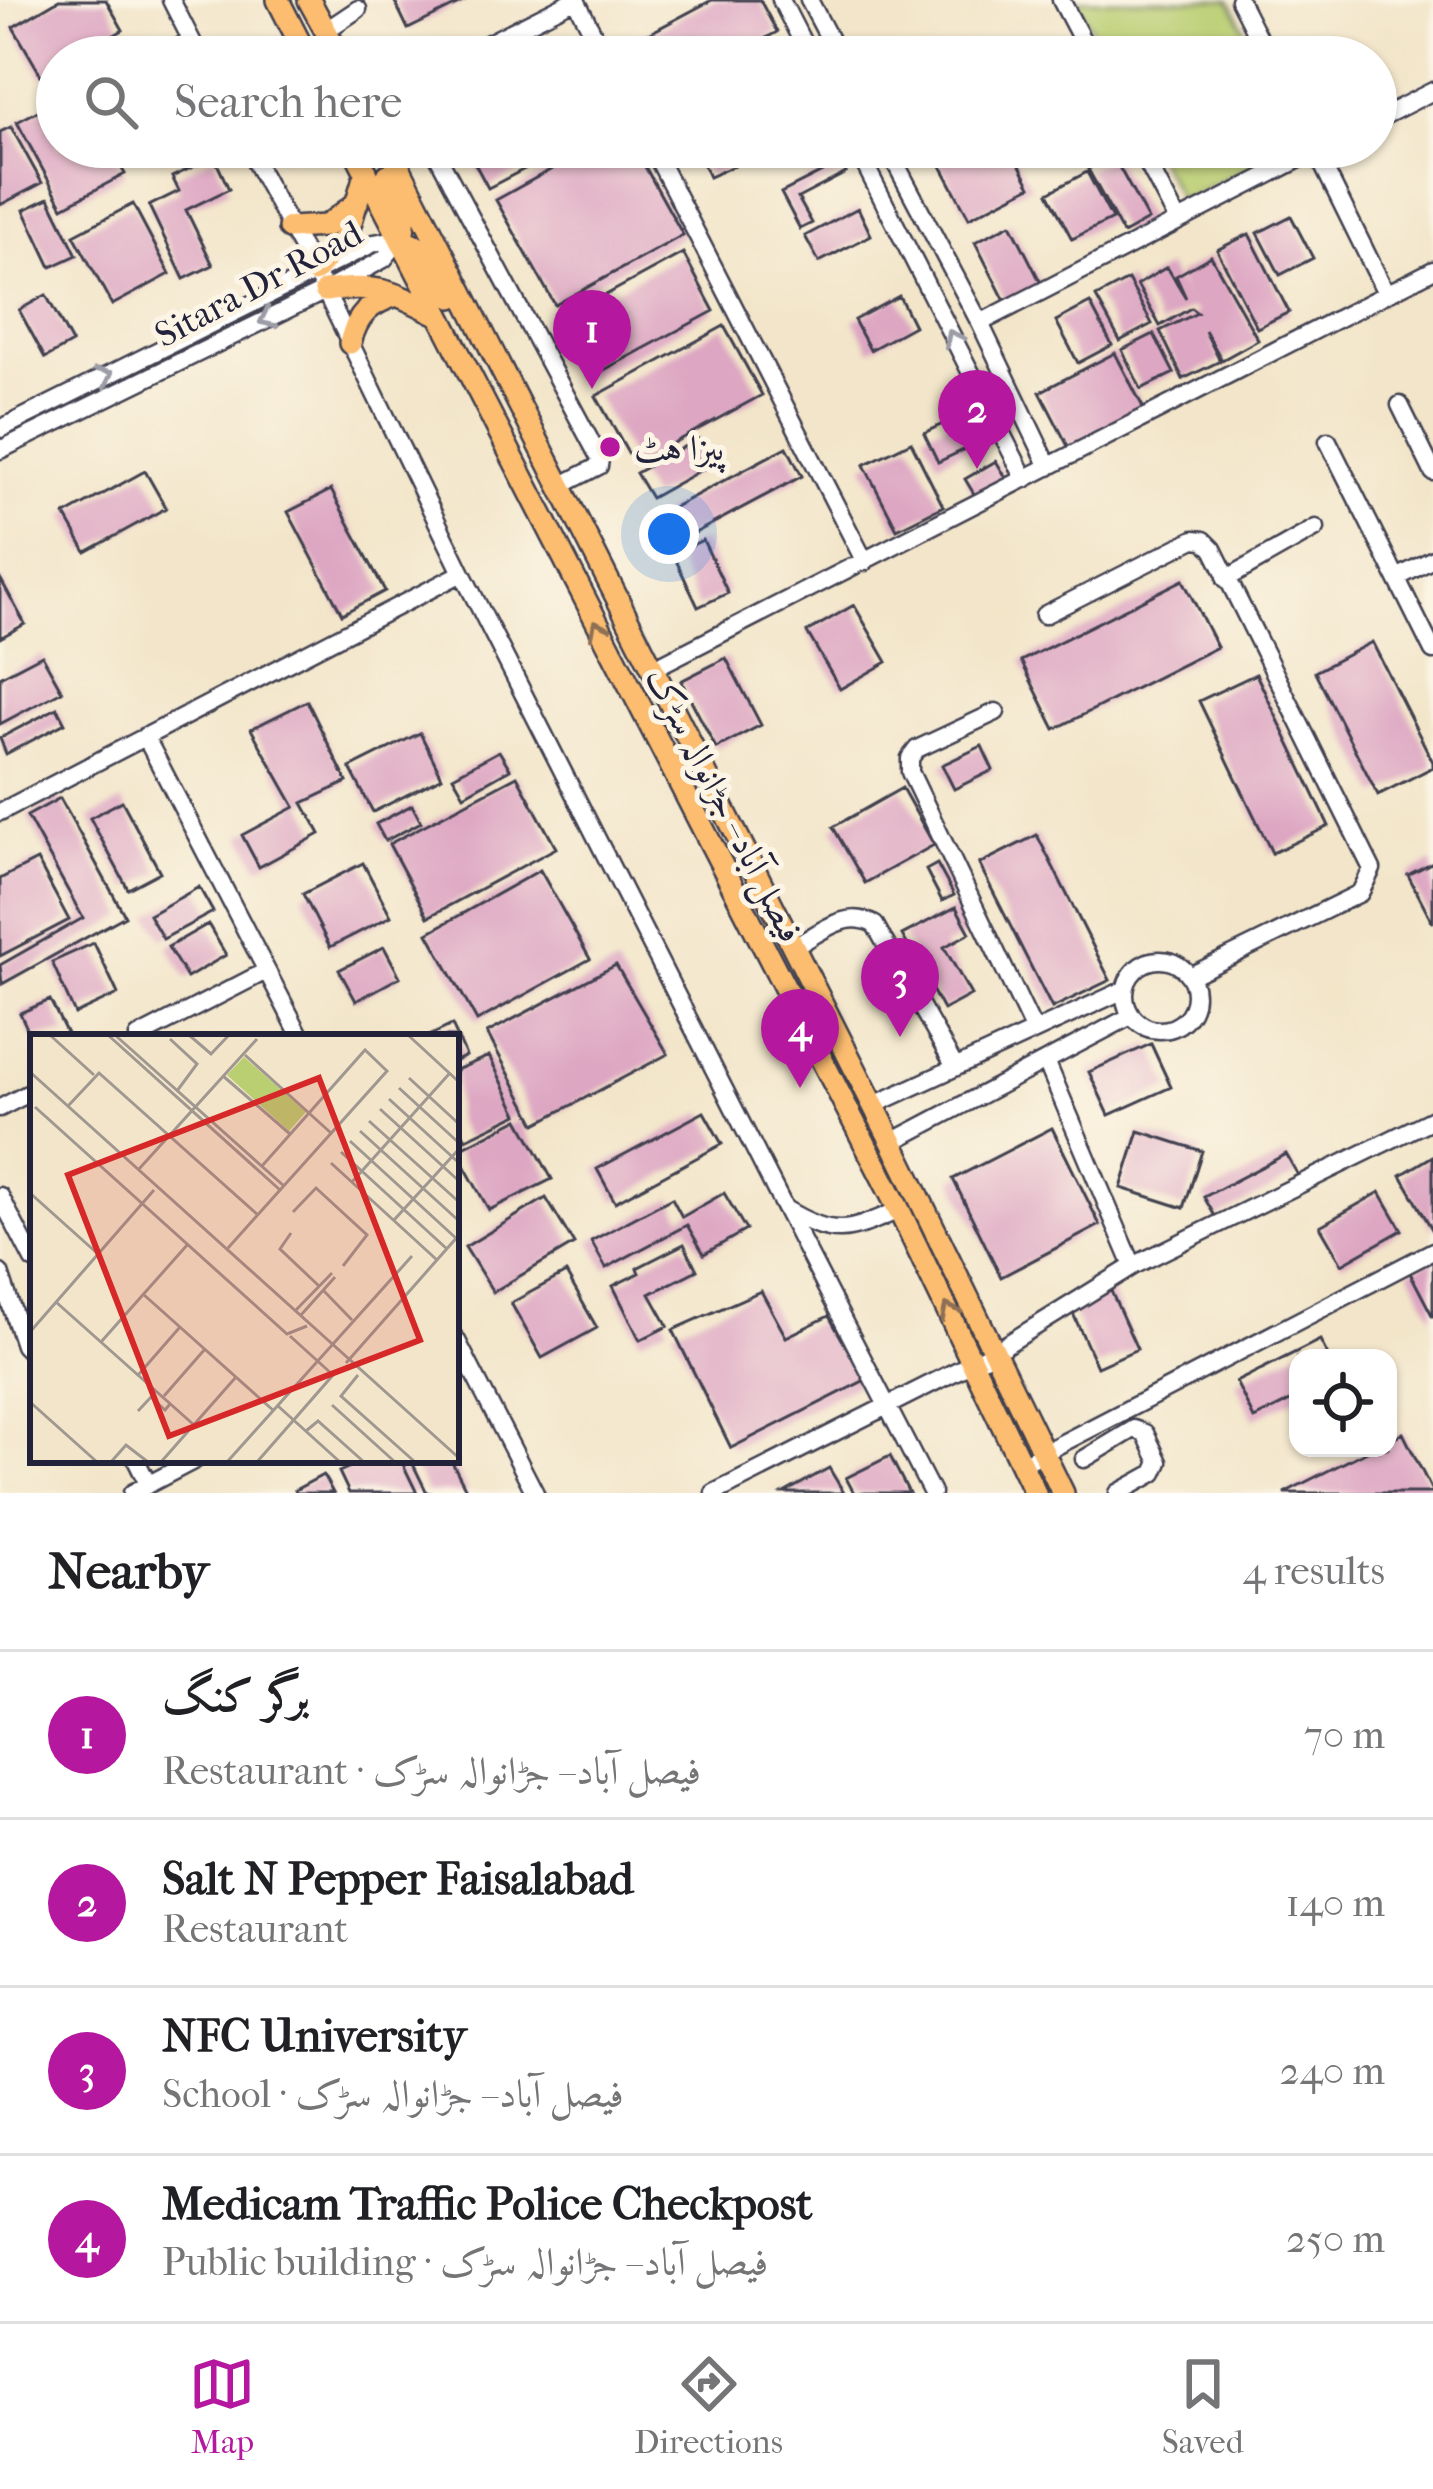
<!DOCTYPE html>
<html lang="en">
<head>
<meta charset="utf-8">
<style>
	body { margin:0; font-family:"IM FELL French Canon",Amiri,serif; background:#f2f2f2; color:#202124 }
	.controls { position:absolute; right:36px; bottom:36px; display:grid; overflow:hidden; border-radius:24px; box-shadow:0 3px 9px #0004 }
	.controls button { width:108px; height:108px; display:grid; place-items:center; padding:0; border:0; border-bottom:3px solid #e0e0e0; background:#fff; color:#202124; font:60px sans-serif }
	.you { position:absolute; left:669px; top:534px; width:42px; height:42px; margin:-30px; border:9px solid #fff; border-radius:50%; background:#1a73e8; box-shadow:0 0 0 18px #1a73e833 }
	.badge { display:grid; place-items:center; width:78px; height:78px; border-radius:50%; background:#b5179e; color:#fff; font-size:39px; font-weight:700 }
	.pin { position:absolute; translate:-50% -99px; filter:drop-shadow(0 3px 6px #0008) }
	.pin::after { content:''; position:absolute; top:63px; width:42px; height:36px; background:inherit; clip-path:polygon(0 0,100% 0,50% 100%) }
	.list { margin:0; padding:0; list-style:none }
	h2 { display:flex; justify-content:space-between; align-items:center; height:156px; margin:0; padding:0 48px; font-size:51px }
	h2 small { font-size:39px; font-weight:400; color:#757577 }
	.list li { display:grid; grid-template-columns:78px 1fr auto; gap:36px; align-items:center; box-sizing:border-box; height:168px; padding:0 48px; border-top:3px solid #e0e0e0 }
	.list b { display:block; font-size:45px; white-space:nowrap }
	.list p { margin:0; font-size:39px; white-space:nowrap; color:#757577 }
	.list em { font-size:39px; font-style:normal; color:#757577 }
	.icon { flex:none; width:66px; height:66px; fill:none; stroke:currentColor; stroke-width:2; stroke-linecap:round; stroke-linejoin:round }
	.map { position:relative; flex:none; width:1433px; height:1493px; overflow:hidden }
	.search { position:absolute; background:#fff; box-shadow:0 3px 9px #0004; left:36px; right:36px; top:36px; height:132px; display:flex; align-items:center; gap:30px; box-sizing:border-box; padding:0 42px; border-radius:66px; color:#757577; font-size:45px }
	.sheet { height:828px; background:#fff }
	nav { display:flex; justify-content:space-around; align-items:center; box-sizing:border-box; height:168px; border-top:3px solid #e0e0e0; background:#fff; font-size:33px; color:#757577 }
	nav a { display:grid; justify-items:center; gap:6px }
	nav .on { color:#b5179e }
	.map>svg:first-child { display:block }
	.green { fill:#bace72; stroke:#6e7856; stroke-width:3 }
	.building { fill:#dda6c2 }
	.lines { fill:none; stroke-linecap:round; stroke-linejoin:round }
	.minor-casing { stroke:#413f50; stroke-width:21 }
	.major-casing { stroke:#413f50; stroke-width:26 }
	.minor { stroke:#fff; stroke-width:16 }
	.major { stroke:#fcbd6f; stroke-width:21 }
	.oneway { stroke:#9c9ca7 }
	.oneway2 { stroke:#8f7055 }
	.poi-dot { fill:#b5179e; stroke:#fcf5e5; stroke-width:4.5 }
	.labels { text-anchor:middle; stroke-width:10; stroke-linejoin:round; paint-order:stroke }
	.street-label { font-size:36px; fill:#22223b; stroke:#fcf5e5 }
	.poi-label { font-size:36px; fill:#22223b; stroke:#fcf5e5; text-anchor:start }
	.inset-road { fill:none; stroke:#9f9790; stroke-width:3 }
	.view { fill:#d62828; fill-opacity:0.15; stroke:#d62828; stroke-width:6 }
	.inset-edge { fill:none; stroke:#22223b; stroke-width:6 }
</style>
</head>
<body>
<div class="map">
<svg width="1433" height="1493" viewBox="0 0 1433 1493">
	<rect width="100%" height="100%" fill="#fcf5e5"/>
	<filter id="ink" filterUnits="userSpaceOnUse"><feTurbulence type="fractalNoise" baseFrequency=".00833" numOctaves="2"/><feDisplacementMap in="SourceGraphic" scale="24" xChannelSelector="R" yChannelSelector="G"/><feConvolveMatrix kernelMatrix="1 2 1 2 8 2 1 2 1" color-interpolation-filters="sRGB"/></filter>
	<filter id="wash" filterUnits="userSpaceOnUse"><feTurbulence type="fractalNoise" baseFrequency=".004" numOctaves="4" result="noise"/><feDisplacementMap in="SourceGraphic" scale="48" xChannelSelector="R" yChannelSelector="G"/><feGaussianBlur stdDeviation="2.7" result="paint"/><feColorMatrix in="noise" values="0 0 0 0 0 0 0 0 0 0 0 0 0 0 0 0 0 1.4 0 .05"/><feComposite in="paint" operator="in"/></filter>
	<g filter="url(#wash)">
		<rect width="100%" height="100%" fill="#f2e5c9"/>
		<!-- green -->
		<path class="green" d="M1077,0H1229L1259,57H1106Z
			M1152,147H1287L1180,201Z"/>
		<g id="blocks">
			<!-- building -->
			<path class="building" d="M59,0H106L123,30L76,57H57V68L42,77L13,27Z
				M394,0H467L408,29Z
				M712,0H760L777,32L731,57H648L639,39Z
				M57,101V147H109L125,174L63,207L17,122Z
				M11,127L42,183L0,205V132Z
				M466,147H567L488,188Z
				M592,147H634L683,235L555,305L496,200Z
				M695,147H775L709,177Z
				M931,147H1010L1031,186L969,218Z
				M1113,156L1148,220L1123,234L1088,169Z
				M214,157L229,189L186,210L213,265L184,279L149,206L179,191L172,177Z
				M840,163L846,173L798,198L812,223L800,229L781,193Z
				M1087,172L1112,219L1072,239L1048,193Z
				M49,198L77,255L51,267L24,210Z
				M133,204L170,274L112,305L74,235Z
				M858,208L871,235L819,262L805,236Z
				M1291,216L1313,258L1280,275L1258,233Z
				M1011,224L1044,289L1008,307L975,242Z
				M1249,234L1289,312L1257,328L1217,250Z
				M683,253L714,311L589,378L558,321Z
				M1211,256L1258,340L1222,360L1205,331L1220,361L1183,379L1160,331L1197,313L1191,308L1160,326L1137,285L1167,267L1186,298L1176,276Z
				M1128,280L1152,324L1120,341L1096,297Z
				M46,295L72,343L45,358L19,310Z
				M899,296L914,326L870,350L854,320Z
				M1090,303L1112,345L1078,363L1056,321Z
				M724,326L762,395L634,464L596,396Z
				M1154,334L1174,373L1141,389L1122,350Z
				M1115,353L1145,411L1070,450L1040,392Z
				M964,414L978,443L938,462L924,433Z
				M698,439L712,464L651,498L636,473Z
				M911,442L943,506L897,529L864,465Z
				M787,447L802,476L678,542L663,513Z
				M996,461L1008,481L977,499L965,479Z
				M145,471L166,508L86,552L65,515Z
				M331,490L385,591L342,614L288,512Z
				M703,540L728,593L698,607L673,554Z
				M0,578L25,624L0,638Z
				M1183,580L1217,647L1055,729L1021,661Z
				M854,605L887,662L840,689L807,632Z
				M1372,642L1433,762V767L1378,795L1315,672Z
				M42,655L62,691L0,724V677Z
				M726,658L761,725L716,748L681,681Z
				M1256,674L1329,826L1272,853L1199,701Z
				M307,701L347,782L303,803L320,834L259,867L242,835L295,807L251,729Z
				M57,708L65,723L6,754L0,738Z
				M420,733L442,777L373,812L350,768Z
				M982,746L993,770L954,789L942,765Z
				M499,751L510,769L464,795L453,776Z
				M517,776L556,848L428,917L389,844Z
				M902,788L934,845L865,883L833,827Z
				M60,798L125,916L2,984L0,965L83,918L27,816Z
				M122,801L160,872L128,889L90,818Z
				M412,805L421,822L385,841L376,824Z
				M1037,835L1110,980L1052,1008L979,864Z
				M37,860L69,920L0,956V879Z
				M1433,862V923L1408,875Z
				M363,863L391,916L330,947L303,894Z
				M937,864L954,895L942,901L926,870Z
				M540,870L590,959L477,1021L428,933Z
				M199,887L213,912L163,939L149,915Z
				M956,907L970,933L944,947L971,995L943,1010L902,935Z
				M208,924L226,955L187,978L168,947Z
				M94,943L118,994L75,1014L52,962Z
				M384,947L400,977L356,1001L339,970Z
				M616,965L668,1054L536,1124L487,1033Z
				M50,1000L67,1034L31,1037L20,1013Z
				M452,1025L466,1056L456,1061V1037H427Z
				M1151,1044L1171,1087L1109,1115L1089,1072Z
				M489,1056L518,1114L466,1139L456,1121V1070Z
				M704,1112L722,1144L615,1202L597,1169Z
				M519,1119L552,1179L489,1210L456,1151Z
				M1052,1128L1100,1225L1001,1277L953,1179Z
				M1139,1131L1202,1151L1184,1208L1121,1188Z
				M1286,1154L1298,1175L1216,1218L1204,1197Z
				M1433,1156V1231L1401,1175Z
				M1380,1192L1402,1230L1342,1264L1320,1226Z
				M724,1193L746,1230L704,1254L687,1225L606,1268L591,1241L672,1198L682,1217Z
				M546,1198L574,1244L493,1292L465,1247Z
				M684,1244L697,1270L650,1294L668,1326L640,1340L613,1286L639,1273L637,1268Z
				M1433,1259V1317L1409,1271Z
				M566,1273L597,1328L542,1358L511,1303Z
				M761,1291L786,1337L829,1316L865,1380L731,1448L673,1330Z
				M1111,1291L1137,1349L1097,1367L1071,1309Z
				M1320,1340L1329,1358H1298V1397L1254,1419L1236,1382Z
				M1403,1433L1433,1493H1284L1373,1448H1388V1441Z
				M890,1456L909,1493H854L846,1478Z
				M366,1460H401L417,1493H349L339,1472Z
				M411,1460H451L468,1493H427Z
				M829,1468L844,1493H784Z
				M323,1475L333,1493H296L295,1490Z"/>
		</g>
	</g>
	<g filter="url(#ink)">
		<use href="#blocks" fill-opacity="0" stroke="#413f50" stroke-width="3"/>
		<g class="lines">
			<!-- minor casing -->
			<g class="minor-casing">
				<path id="minor" d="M171,0L200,57
					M576,0L605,57
					M781,0L810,57
					M809,0L839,57
					M1061,0L1091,57
					M1239,0L1268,57
					M325,31L358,9
					M157,57L192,41
					M461,57L574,0
					M1376,120L1433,91
					M247,147L325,291L462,573L785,1209C836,1239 848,1232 899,1210
					M433,147L600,459L599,466L560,486
					M652,147L865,562
					M856,147L1025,479
					M887,147L980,323L1049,467
					M1139,147L1178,221
					M1314,147L1386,293
					M980,323L1323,147
					M1400,405L1433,472
					M0,429L374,243L401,238
					M1328,441L1433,651
					M0,450L325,291L384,259L401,238
					M1397,578L1433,559
					M1226,579L1316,528
					M1044,615L1194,539L1204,540L1213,549L1372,869L1360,893L1190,976
					M652,669L1433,270
					M996,712L917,749L910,758V772L1034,1031
					M145,736L301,1037
					M0,812L462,573
					M794,947C820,933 846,908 875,925L955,1067
					M1125 995a35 35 0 1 1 70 0a35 35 0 1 1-70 0Z
					M138,1037L266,971
					M1046,1061L1133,1266
					M874,1105L1124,990
					M0,1108L33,1091
					M892,1142L1131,1016
					M0,1196L33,1260
					M786,1210L932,1493
					M0,1273L24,1345L33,1354
					M456,1339L535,1493
					M1084,1459L1134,1429L1145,1433L1159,1462L1154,1473L1118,1493
					M136,1460L148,1484
					M1022,1464L1433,1251
					M132,1493L195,1460
					M714,1493L996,1351L1133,1266L1433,1119"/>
			</g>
			<!-- major casing -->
			<g class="major-casing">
				<path id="major" d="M278,0L307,57
					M309,0L340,57
					M353,147L899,1210L1035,1493
					M389,147L892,1142L1063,1493
					M388,175C399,197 410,214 401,238L425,251L452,297
					M289,228L326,226L357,203
					M314,272L347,235L366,171
					M325,291C377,283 391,291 437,314
					M350,343C357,315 370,303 397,295"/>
			</g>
			<!-- minor -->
			<use href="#minor" class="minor"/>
			<!-- major -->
			<use href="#major" class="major"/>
		</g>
		<!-- one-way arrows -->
		<defs><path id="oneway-chevron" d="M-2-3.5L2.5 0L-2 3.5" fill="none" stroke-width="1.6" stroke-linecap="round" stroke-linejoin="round" transform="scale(3)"/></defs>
		<g class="oneway">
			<use href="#oneway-chevron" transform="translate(267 319) rotate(154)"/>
			<use href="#oneway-chevron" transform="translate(953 338) rotate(-117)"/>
			<use href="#oneway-chevron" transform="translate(105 376) rotate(-27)"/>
		</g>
		<g class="oneway2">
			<use href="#oneway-chevron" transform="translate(598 628) rotate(-117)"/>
			<use href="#oneway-chevron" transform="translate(949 1311) rotate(-116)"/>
		</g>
	</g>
	<!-- markers -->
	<circle class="poi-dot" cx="610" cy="447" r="12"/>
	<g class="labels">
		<!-- street labels -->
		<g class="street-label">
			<text transform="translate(258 283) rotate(-28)" y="13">Sitara Dr Road</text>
			<text transform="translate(726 804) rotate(63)" y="13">فیصل آباد– جڑانوالہ سڑک</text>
		</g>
		<!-- poi labels -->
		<g class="poi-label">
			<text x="634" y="460">پیزا ہٹ</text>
		</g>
	</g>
	<!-- overview -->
	<g transform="translate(30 1034)">
		<rect width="429" height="429" fill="#f2e5c9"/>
		<path d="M214,23L276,78L259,97L197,41Z" fill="#bace72"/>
		<path class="inset-road" d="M78,1L250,156M85,1L254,152M159,1L181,20L199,1M378,1L429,48M21,2L64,41M140,5L167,30L147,57M215,21L301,99M0,38L429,424M193,42L260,100M379,44L429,90M369,54L429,109M359,65L429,129M38,72L69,39L228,181M5,73L257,300L277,292M350,75L429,147M339,87L429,168M330,97L429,187M320,107L428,206M311,118L417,215M301,129L407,226M109,135L227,5M322,148L419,40M0,159L68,220M263,178L286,154L337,201L313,232M364,186L429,115M261,199L250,215L289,252M198,214L357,37L335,16L232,132M293,256L322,286M113,260L244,377M26,268L164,391M266,276L302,239M271,281L305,243M0,298L124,156M71,308L158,210M316,329L429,201M109,340L150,293M328,341L311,362L385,428M134,362L175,315M0,368L67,428M302,371L365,428M248,372L310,428M108,377L121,363L135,376L140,370M276,397L288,387L334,428M81,428L96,411L118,428M131,428L206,343M197,428L382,222M227,428L303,341L260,302"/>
		<path class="view" d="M289,44L390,306L139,402L38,141Z"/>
		<rect width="429" height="429" class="inset-edge"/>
	</g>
</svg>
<div class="controls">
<button><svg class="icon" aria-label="locate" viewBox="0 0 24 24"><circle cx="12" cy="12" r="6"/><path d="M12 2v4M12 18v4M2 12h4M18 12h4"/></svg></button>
</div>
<div class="you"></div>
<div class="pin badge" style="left:592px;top:389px">1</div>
<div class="pin badge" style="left:977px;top:469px">2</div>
<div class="pin badge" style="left:900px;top:1037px">3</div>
<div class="pin badge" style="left:800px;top:1088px">4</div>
<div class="search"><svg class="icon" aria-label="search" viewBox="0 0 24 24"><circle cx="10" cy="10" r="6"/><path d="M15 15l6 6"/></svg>Search here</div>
</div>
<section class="sheet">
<h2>Nearby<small>4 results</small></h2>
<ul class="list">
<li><span class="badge">1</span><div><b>برگر کنگ</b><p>Restaurant · فیصل آباد– جڑانوالہ سڑک</p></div><em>70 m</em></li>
<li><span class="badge">2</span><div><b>Salt N Pepper Faisalabad</b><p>Restaurant</p></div><em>140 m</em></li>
<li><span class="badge">3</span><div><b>NFC University</b><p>School · فیصل آباد– جڑانوالہ سڑک</p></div><em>240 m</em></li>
<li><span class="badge">4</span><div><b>Medicam Traffic Police Checkpost</b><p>Public building · فیصل آباد– جڑانوالہ سڑک</p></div><em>250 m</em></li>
</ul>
</section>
<nav>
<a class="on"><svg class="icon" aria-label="map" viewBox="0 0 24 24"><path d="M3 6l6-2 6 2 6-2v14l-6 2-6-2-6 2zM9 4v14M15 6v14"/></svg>Map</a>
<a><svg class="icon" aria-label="directions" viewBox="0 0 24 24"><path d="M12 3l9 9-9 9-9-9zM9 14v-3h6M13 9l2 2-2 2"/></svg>Directions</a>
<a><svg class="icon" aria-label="saved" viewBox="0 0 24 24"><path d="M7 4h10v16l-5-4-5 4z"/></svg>Saved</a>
</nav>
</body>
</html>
